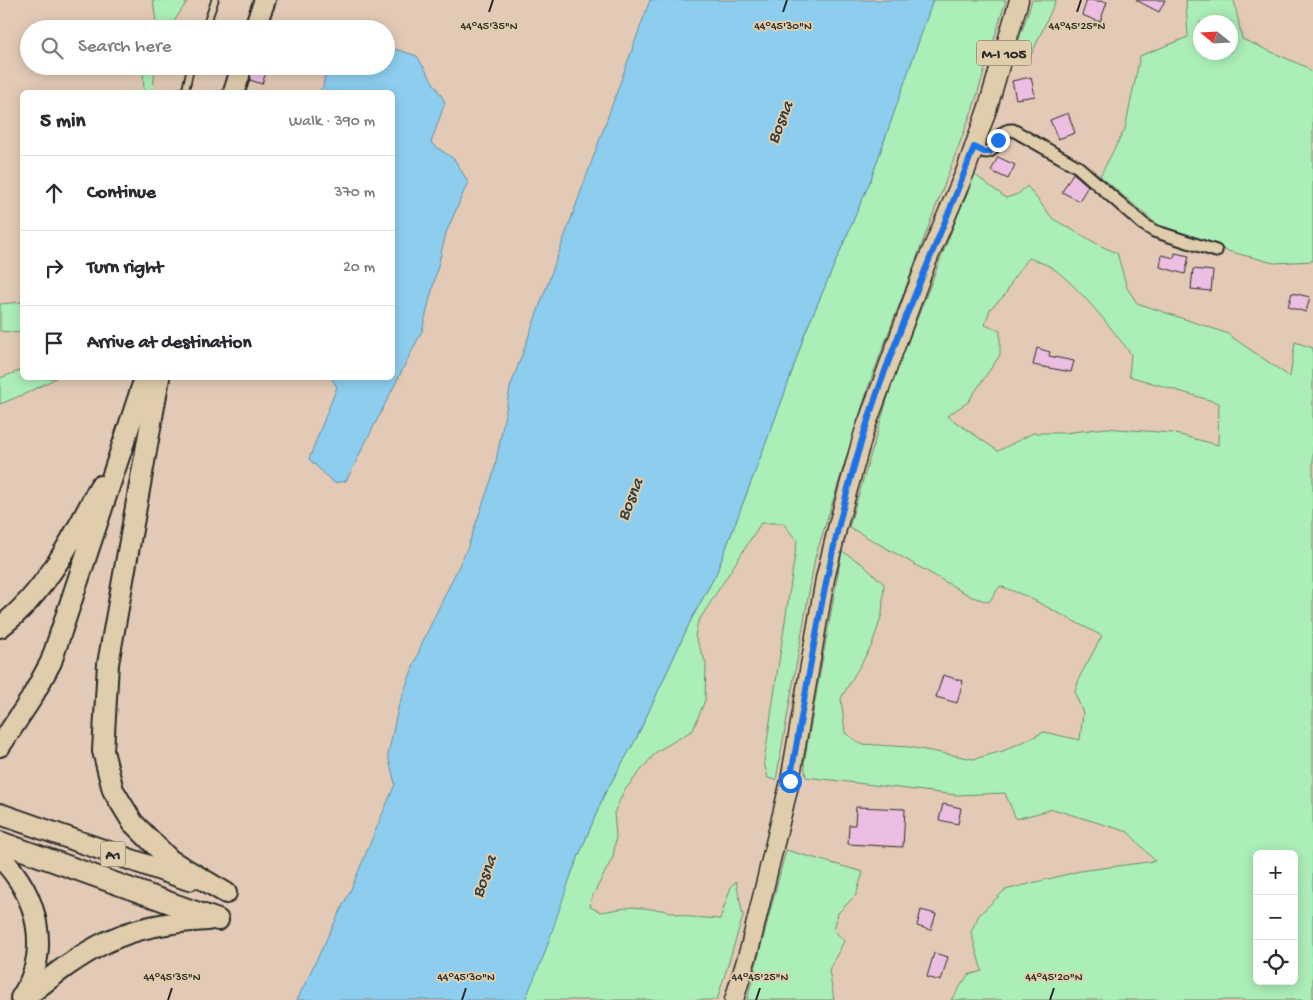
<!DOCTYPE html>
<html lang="en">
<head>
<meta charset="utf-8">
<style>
	body { margin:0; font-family:"Gochi Hand",sans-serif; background:#f7f7f7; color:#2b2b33 }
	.controls { position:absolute; right:15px; bottom:15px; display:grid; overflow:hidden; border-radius:8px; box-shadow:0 2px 12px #0003 }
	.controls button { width:45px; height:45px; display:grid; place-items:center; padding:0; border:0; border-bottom:1px solid #e1e1e2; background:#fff; color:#2b2b33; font:25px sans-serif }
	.compass { position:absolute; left:1193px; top:15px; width:45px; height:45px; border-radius:50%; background:#fff; box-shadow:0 2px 12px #0003; rotate:288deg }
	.stop { position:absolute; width:15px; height:15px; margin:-11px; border:4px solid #1a73e8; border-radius:50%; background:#fff }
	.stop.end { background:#1a73e8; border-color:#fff; box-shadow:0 1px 5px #0008 }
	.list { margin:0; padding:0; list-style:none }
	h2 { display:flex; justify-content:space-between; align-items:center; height:65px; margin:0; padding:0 20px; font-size:21px }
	h2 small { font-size:16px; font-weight:400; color:#7c7c81 }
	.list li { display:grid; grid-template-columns:32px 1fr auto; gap:15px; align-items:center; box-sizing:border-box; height:75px; padding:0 20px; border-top:1px solid #e1e1e2 }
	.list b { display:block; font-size:19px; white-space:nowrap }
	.list em { font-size:16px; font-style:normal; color:#7c7c81 }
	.icon { flex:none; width:28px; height:28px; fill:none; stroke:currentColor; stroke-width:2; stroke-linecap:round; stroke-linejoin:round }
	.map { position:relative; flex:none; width:1313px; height:1000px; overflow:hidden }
	.search { position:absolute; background:#fff; box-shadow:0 2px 12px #0003; left:20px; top:20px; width:375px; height:55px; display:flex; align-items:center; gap:12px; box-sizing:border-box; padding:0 18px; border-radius:28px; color:#7c7c81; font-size:19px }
	.panel { position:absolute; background:#fff; box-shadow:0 2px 12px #0003; left:20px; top:90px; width:375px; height:290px; border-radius:8px }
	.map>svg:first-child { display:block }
	.green { fill:#aceeb7; stroke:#6c8c71; fill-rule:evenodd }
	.water { fill:#8dceee; stroke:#668da0 }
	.building { fill:#ecbee2; stroke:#2b2b2b }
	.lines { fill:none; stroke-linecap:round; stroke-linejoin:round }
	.service-casing { stroke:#2b2b2b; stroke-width:9 }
	.minor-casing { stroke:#2b2b2b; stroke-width:15 }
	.primary-casing { stroke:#2b2b2b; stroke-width:21 }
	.motorway-casing { stroke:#2b2b2b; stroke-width:24 }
	.service { stroke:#dfcdab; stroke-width:5.5 }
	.minor { stroke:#dfcdab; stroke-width:11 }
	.primary { stroke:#dfcdab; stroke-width:18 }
	.motorway { stroke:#dfcdab; stroke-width:20 }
	.route { stroke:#1a73e8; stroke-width:6 }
	.ticks { fill:none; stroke:#2b2b2b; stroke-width:2 }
	.labels { text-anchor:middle; stroke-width:4; stroke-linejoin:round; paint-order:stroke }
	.shield { fill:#dfcdab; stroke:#615c51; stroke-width:1 }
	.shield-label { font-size:15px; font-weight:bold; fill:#2b2b2b }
	.water-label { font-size:18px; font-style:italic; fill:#353b3e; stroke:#dfcdab }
	.ticks-label { font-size:12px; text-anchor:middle; fill:#2b2b2b; stroke:#dfcdab; stroke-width:4; stroke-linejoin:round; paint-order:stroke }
</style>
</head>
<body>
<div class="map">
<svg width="1313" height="1000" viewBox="0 0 1313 1000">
	<rect width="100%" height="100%" fill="#e2cab6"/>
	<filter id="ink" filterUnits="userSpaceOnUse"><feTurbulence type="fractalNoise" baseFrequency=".02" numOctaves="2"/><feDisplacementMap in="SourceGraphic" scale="10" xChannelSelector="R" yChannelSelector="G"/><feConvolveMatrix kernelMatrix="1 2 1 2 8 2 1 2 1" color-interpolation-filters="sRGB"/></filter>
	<g filter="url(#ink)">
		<!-- green -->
		<path class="green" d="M153,0H188L169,29H153L156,22Z
			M933,0H1006L974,105L869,385L815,558L776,780L768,778L764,762L797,541L783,523H761L698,622L695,636L706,663L705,700L693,730L656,752L624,791L614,813L616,837L613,857L591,899L590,907L601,912L632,907L662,910L690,917L720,919L731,887L736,881L743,916L717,1000H525L572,872L604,795L636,739L691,620L716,574L784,395L805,333L871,179Z
			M1032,0H1056L1028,62L1012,61Z
			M1186,0H1234L1242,39L1306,67L1313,74V261L1274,263L1224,250L1159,226L1100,176L1125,129L1140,56L1188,37ZM1200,22H1230V52H1200Z
			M143,66H155L153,92H144Z
			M974,174L1006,198L1018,194L1027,186L1053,219L1101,246L1117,253L1127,288L1137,303L1226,333L1290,377L1295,342L1313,348V1000H951L968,975L982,971L971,932L979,915L1005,890L1080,871L1155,861L1128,832L1053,809L1016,819L1005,793L957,795L806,777L804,763L842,551L862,564L884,584L882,614L872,645L841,698L845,733L861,744L909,747L974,759L1003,751L1044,732L1080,740L1083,713L1075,693L1080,676L1102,636L1026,596L1000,586L989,602L972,597L849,527L893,380ZM1029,258C1036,261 1044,263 1051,267C1077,284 1112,329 1131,354L1129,376L1219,403L1218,445L1172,433L1105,428L1065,433H1033L998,451L947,416L968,402L1000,355V331L985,325L990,309L1005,295L1014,277ZM1257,854H1294V981H1257Z
			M22,302V333L0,331V304Z
			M22,370V378H56L27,393L0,404V378Z
			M786,850L863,872L856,895L838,913L834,930L844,941L829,970L834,1000H747Z"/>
		<!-- water -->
		<path class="water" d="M650,0H933L871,179L805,333L784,395L716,574L691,620L636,739L604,795L572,872L544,955L525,1000H297L351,889L395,784L388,755L398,708L422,643L467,549L494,472L510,388Z
			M386,46L417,56L445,102L431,143L455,160L468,182L446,233L422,331L346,481L334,483L309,459L337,387L331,378H392V92H318L323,87L326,66H386Z"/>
		<!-- building -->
		<path class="building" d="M1087,0L1107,2L1100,22L1082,15Z
			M1136,0H1165L1159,12Z
			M214,66H233L228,73L214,68Z
			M245,66H268L262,84L250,80V73Z
			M1031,77L1035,96L1016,99L1012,81Z
			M1068,113L1075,133L1058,139L1050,120Z
			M998,157L1015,165L1008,179L991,171Z
			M1073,173L1088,186L1079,201L1062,192Z
			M1175,253L1189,256L1185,274L1160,267L1162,255L1174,258Z
			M1193,269L1213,271L1211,291L1191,289Z
			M1292,293L1310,297L1306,312L1288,307Z
			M1037,348L1050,352L1049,356L1074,361L1071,372L1033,365Z
			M943,675L963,681L957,703L936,697Z
			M943,804L961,808L958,824L939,820Z
			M856,807L905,809L903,847L848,844L849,825H855Z
			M921,910L936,914L931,930L917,926Z
			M934,953L948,957L941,981L927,977Z"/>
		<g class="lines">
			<!-- service casing -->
			<g class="service-casing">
				<path id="service" d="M205,29L215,0
					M185,92L191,66"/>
			</g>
			<!-- minor casing -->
			<g class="minor-casing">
				<path id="minor" d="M974,147C1001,165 990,129 1013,130L1078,167L1143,224L1154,231L1216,251"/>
			</g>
			<!-- primary casing -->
			<g class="primary-casing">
				<path id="primary" d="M734,1000L750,947L790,781L825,579L838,525L864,432L925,266L966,170L988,107L1019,0"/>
			</g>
			<!-- motorway casing -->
			<g class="motorway-casing">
				<path id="motorway" d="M254,29L265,0
					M234,92L239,76
					M159,378L108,664L103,751L113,790L133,823L170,860L226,893
					M0,627C46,593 74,536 100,486
					M0,746L31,699L51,662L145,378
					M0,814L189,880
					M0,842L218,920
					M0,857C38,895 52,951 21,998
					M22,1000C89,947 120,924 208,920"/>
			</g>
			<!-- service -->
			<use href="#service" class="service"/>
			<!-- minor -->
			<use href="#minor" class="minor"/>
			<!-- primary -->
			<use href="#primary" class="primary"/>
			<!-- motorway -->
			<use href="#motorway" class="motorway"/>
		</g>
	</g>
	<g class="lines" filter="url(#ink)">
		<!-- route -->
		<path class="route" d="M790,781C811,664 828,547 864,433C894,335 939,243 974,147L984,152H990L998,140"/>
	</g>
	<!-- ticks -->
	<path class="ticks" d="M489,12L493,0M783,12L787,0M1077,12L1081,0M168,1000L172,988M462,1000L466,988M756,1000L760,988M1050,1000L1054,988"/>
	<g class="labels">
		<!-- shield labels -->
		<g class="shield">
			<rect x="976.5" y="40.5" width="55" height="25" rx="4"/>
			<rect x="100.5" y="841.5" width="25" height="25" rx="4"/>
		</g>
		<g class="shield-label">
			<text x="1004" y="58">M-I 105</text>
			<text x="113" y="859">A1</text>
		</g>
		<!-- water labels -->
		<g class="water-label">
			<text transform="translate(779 122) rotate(-68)" y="6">Bosna</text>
			<text transform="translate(629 499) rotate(-68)" y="6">Bosna</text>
			<text transform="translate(483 876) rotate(-70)" y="6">Bosna</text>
		</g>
	</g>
	<g class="ticks-label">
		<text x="489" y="29">44°45'35"N</text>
		<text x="783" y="29">44°45'30"N</text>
		<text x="1077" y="29">44°45'25"N</text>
		<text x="172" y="980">44°45'35"N</text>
		<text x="466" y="980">44°45'30"N</text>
		<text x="760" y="980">44°45'25"N</text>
		<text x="1054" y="980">44°45'20"N</text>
	</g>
</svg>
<div class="controls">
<button>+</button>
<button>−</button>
<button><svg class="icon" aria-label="locate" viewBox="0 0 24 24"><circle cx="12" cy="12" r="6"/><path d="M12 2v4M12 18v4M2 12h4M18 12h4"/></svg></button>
</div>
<svg class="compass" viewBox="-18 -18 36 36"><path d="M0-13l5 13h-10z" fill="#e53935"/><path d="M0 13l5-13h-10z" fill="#7c7c81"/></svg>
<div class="stop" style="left:790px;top:781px"></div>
<div class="stop end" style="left:998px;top:140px"></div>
<div class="search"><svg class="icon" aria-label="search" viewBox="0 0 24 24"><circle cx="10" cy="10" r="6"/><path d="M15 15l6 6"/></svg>Search here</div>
<section class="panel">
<h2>5 min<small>Walk · 390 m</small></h2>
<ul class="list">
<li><svg class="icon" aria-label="ahead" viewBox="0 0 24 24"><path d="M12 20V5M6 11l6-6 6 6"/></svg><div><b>Continue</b></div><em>370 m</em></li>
<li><svg class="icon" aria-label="right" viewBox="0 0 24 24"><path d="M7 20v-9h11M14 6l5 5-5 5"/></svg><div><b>Turn right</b></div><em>20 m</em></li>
<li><svg class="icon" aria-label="arrive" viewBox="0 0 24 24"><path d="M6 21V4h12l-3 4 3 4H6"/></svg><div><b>Arrive at destination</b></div></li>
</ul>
</section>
</div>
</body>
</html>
